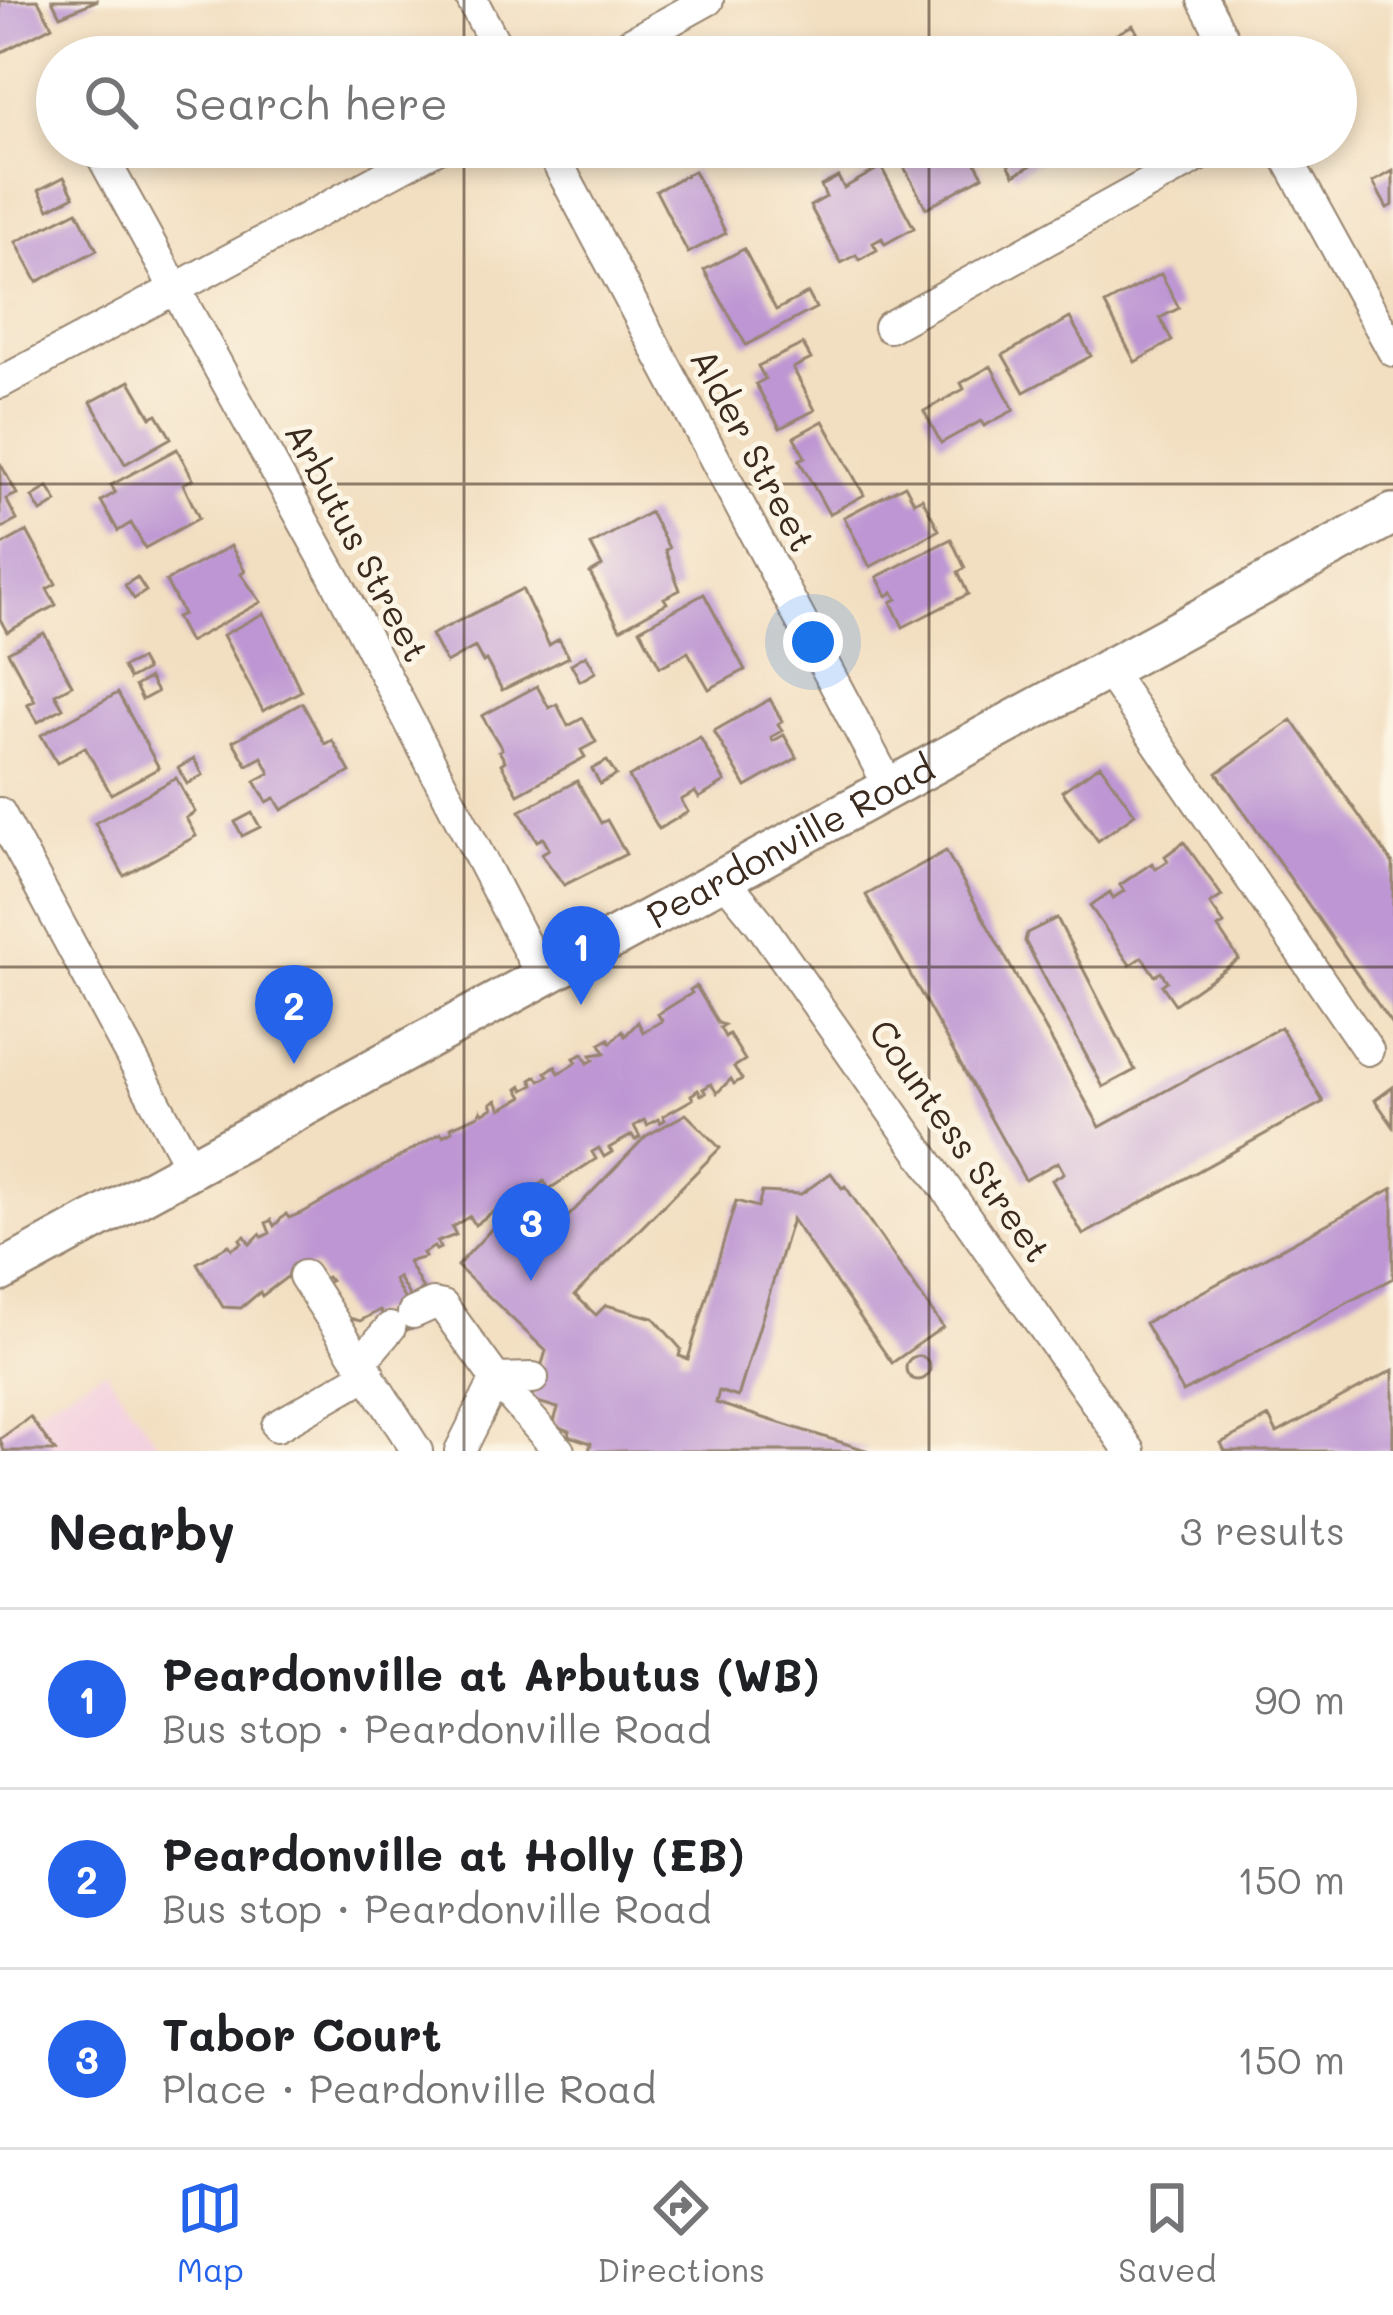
<!DOCTYPE html>
<html lang="en">
<head>
<meta charset="utf-8">
<style>
	body { margin:0; font-family:Mali,sans-serif; background:#f2f2f2; color:#202124 }
	.you { position:absolute; left:813px; top:642px; width:42px; height:42px; margin:-30px; border:9px solid #fff; border-radius:50%; background:#1a73e8; box-shadow:0 0 0 18px #1a73e833 }
	.badge { display:grid; place-items:center; width:78px; height:78px; border-radius:50%; background:#2563eb; color:#fff; font-size:39px; font-weight:700 }
	.pin { position:absolute; translate:-50% -99px; filter:drop-shadow(0 3px 6px #0008) }
	.pin::after { content:''; position:absolute; top:63px; width:42px; height:36px; background:inherit; clip-path:polygon(0 0,100% 0,50% 100%) }
	.list { margin:0; padding:0; list-style:none }
	h2 { display:flex; justify-content:space-between; align-items:center; height:156px; margin:0; padding:0 48px; font-size:51px }
	h2 small { font-size:39px; font-weight:400; color:#757577 }
	.list li { display:grid; grid-template-columns:78px 1fr auto; gap:36px; align-items:center; box-sizing:border-box; height:180px; padding:0 48px; border-top:3px solid #e0e0e0 }
	.list b { display:block; font-size:45px; white-space:nowrap }
	.list p { margin:0; font-size:39px; white-space:nowrap; color:#757577 }
	.list em { font-size:39px; font-style:normal; color:#757577 }
	.icon { flex:none; width:66px; height:66px; fill:none; stroke:currentColor; stroke-width:2; stroke-linecap:round; stroke-linejoin:round }
	.map { position:relative; flex:none; width:1393px; height:1451px; overflow:hidden }
	.search { position:absolute; background:#fff; box-shadow:0 6px 18px #0003; left:36px; right:36px; top:36px; height:132px; display:flex; align-items:center; gap:30px; box-sizing:border-box; padding:0 42px; border-radius:66px; color:#757577; font-size:45px }
	.sheet { height:696px; background:#fff }
	nav { display:flex; justify-content:space-around; align-items:center; box-sizing:border-box; height:168px; border-top:3px solid #e0e0e0; background:#fff; font-size:33px; color:#757577 }
	nav a { display:grid; justify-items:center; gap:6px }
	nav .on { color:#2563eb }
	.map>svg:first-child { display:block }
	.built { fill:#f3cfdf }
	.building { fill:#bd96d3 }
	.lines { fill:none; stroke-linecap:round; stroke-linejoin:round }
	.minor-casing { stroke:#96846f; stroke-width:34 }
	.major-casing { stroke:#96846f; stroke-width:44 }
	.minor { stroke:#fff; stroke-width:30 }
	.major { stroke:#fff; stroke-width:39 }
	.grid { fill:none; stroke:#3b2a1e; stroke-width:3; stroke-opacity:0.55 }
	.labels { text-anchor:middle; stroke-width:10; stroke-linejoin:round; paint-order:stroke }
	.street-label { font-size:36px; fill:#3b2a1e; stroke:#fcf5e5 }
</style>
</head>
<body>
<div class="map">
<svg width="1393" height="1451" viewBox="0 0 1393 1451">
	<rect width="100%" height="100%" fill="#fcf5e5"/>
	<filter id="ink" filterUnits="userSpaceOnUse"><feTurbulence type="fractalNoise" baseFrequency=".00833" numOctaves="2"/><feDisplacementMap in="SourceGraphic" scale="24" xChannelSelector="R" yChannelSelector="G"/><feConvolveMatrix kernelMatrix="1 2 1 2 8 2 1 2 1" color-interpolation-filters="sRGB"/></filter>
	<filter id="wash" filterUnits="userSpaceOnUse"><feTurbulence type="fractalNoise" baseFrequency=".004" numOctaves="4" result="noise"/><feDisplacementMap in="SourceGraphic" scale="48" xChannelSelector="R" yChannelSelector="G"/><feGaussianBlur stdDeviation="2.7" result="paint"/><feColorMatrix in="noise" values="0 0 0 0 0 0 0 0 0 0 0 0 0 0 0 0 0 1.4 0 .05"/><feComposite in="paint" operator="in"/></filter>
	<g filter="url(#wash)">
		<rect width="100%" height="100%" fill="#f2dec0"/>
		<!-- built -->
		<path class="built" d="M105,1370L163,1451H0V1429Z"/>
		<g id="blocks">
			<!-- building -->
			<path class="building" d="M38,0L52,26L0,53V1Z
				M52,0H98L60,16Z
				M1133,25L1150,57H1075Z
				M901,147H940L944,154L967,147L983,176L926,208L895,150Z
				M999,147H1064L1014,175Z
				M881,167L914,228L885,244L882,238L873,243L877,250L859,260L856,255L841,263L810,206L826,197L821,186L838,177L844,188Z
				M694,171L726,233L688,253L656,191Z
				M1393,171V205L1387,208L1373,182Z
				M64,177L74,196L49,209L39,190Z
				M77,211L97,250L37,282L16,242Z
				M744,249L776,310L808,293L816,308L746,345L704,270Z
				M1161,274L1179,308L1160,318L1172,341L1135,362L1105,304Z
				M1070,318L1091,356L1024,392L1003,355Z
				M803,344L811,359L793,368L815,410L780,428L756,384L765,379L758,366Z
				M991,366L1014,410L984,426L981,421L941,443L924,411L964,389L961,383Z
				M130,381L151,417L157,414L171,438L125,464L91,402Z
				M823,421L864,495L829,514L799,460L805,457L794,437Z
				M177,449L193,479L183,484L199,518L145,548L131,523L118,531L101,501L115,493L111,485Z
				M0,463L17,494L6,499L17,520L0,529Z
				M905,485L914,502L922,498L939,530L870,567L844,517Z
				M48,487L57,502L41,512L32,497Z
				M650,512L669,548L665,550L680,590L664,598L667,603L620,629L590,573L602,566L591,545Z
				M27,531L56,584L47,589L56,605L7,632L0,619V546Z
				M951,539L965,568L958,572L968,594L903,627L891,602L897,599L893,592L887,596L877,577Z
				M231,546L245,571L241,574L261,602L189,642L176,617L183,614L166,581Z
				M137,577L146,591L134,599L125,585Z
				M522,589L549,645L559,639L569,657L502,690L486,660L483,662L475,647L446,663L431,635Z
				M704,594L745,670L709,689L688,652L660,667L640,629Z
				M264,613L301,691L263,711L223,635Z
				M44,633L72,685L55,694L63,708L38,722L27,704L35,701L8,652Z
				M586,655L596,672L580,681L571,664Z
				M140,659L146,670L129,679L123,667Z
				M149,678L157,692L142,700L135,686Z
				M537,686L549,708L557,704L568,726L583,718L596,742L581,750L585,757L518,794L501,764L505,761L499,751L502,749L482,716Z
				M118,693L159,768L111,794L85,747L57,763L41,735Z
				M770,699L782,721L778,724L782,731L771,737L773,741L784,735L797,758L746,787L714,731Z
				M302,703L325,744L332,740L350,772L282,810L275,798L267,802L255,781L270,773L262,757L247,765L233,741Z
				M1292,720L1393,864V1026L1217,773Z
				M700,737L725,782L699,798L695,792L681,800L688,812L659,829L629,777Z
				M194,759L203,775L187,784L178,768Z
				M607,761L616,775L600,784L592,769Z
				M1100,765L1135,814L1098,841L1062,791Z
				M176,778L195,812L186,818L196,836L124,876L95,823Z
				M577,781L601,823L607,820L626,854L564,885L541,854L549,849L543,838L537,841L520,811Z
				M252,813L260,827L242,836L235,822Z
				M1184,842L1222,896L1210,904L1224,924L1218,928L1239,959L1175,1004L1162,985L1167,981L1161,972L1155,976L1142,957L1130,965L1090,906L1110,892L1113,898L1124,891L1120,885L1152,863L1156,869L1168,861L1165,856Z
				M946,851L1100,1127L1281,1027L1323,1102L1083,1235L1052,1180L1064,1173L1058,1162L1025,1180L866,895Z
				M1057,918L1135,1070L1103,1087L1025,941L1027,933Z
				M696,986L718,1023L724,1025L720,1028L725,1037L729,1034L745,1060L734,1067L742,1079L734,1084L731,1079L717,1093L711,1084L703,1089L706,1093L701,1095L698,1090L691,1095L693,1099L663,1116L665,1120L660,1123L658,1119L647,1125L644,1120L634,1126L640,1137L635,1140L632,1135L609,1148L612,1152L604,1157L599,1148L592,1152L596,1159L549,1189L544,1181L538,1185L541,1189L531,1195L526,1186L520,1189L523,1194L509,1197L513,1204L505,1209L503,1204L475,1225L470,1216L452,1227L456,1235L437,1242L440,1248L436,1250L434,1247L423,1253L425,1257L408,1262L423,1289L410,1297L398,1277L394,1280L418,1324L395,1337L380,1310L360,1321L349,1318L327,1283L330,1281L327,1277L323,1279L315,1266L287,1277L262,1296L260,1292L241,1308L223,1307L197,1263L229,1245L232,1249L242,1243L240,1239L245,1236L250,1244L260,1234L262,1237L270,1233L266,1223L271,1220L274,1226L286,1214L289,1218L304,1212L441,1133L443,1136L452,1131L451,1127L479,1115L481,1110L483,1113L493,1108L491,1103L497,1100L501,1109L523,1097L518,1089L522,1086L524,1090L534,1085L531,1080L537,1076L540,1081L549,1076L546,1072L555,1066L559,1073L577,1062L574,1058L583,1054L588,1063L594,1060L591,1055L605,1053L600,1044L609,1039L611,1043L622,1031L625,1036L638,1022L643,1032L662,1021L658,1014L692,993L690,990Z
				M1393,1087V1126L1375,1100Z
				M686,1114L720,1148L575,1295L596,1315L606,1305L654,1318L681,1349L679,1356L688,1359L736,1201L758,1207L762,1192L801,1194L831,1173L842,1188L845,1186L943,1327L892,1363L792,1219L738,1397L719,1391L716,1403L869,1451H589L591,1443L569,1436L570,1431L553,1425L558,1408L531,1400L546,1351L457,1266L499,1221L533,1253L646,1136Z
				M1393,1188V1278L1183,1392L1145,1323Z
				M906 1368a12 12 0 1 1 24 0a12 12 0 1 1-24 0Z
				M1393,1370V1451H1225L1221,1443L1269,1417L1277,1433Z
				M30,1417L55,1451H4L0,1439Z"/>
		</g>
	</g>
	<g filter="url(#ink)">
		<use href="#blocks" fill-opacity="0" stroke="#96846f" stroke-width="3"/>
		<g class="lines">
			<!-- minor casing -->
			<g class="minor-casing">
				<path id="minor" d="M472,0L502,57
					M1203,0L1233,57
					M605,57L708,0
					M97,147L338,584L542,977
					M549,147L890,788
					M1281,147L1393,351
					M889,327L1215,147
					M0,383L439,147
					M1107,669L1368,1050
					M0,813L192,1170
					M724,879L759,922L1130,1451
					M304,1276L417,1451
					M413,1313L433,1304L443,1306L496,1379L559,1451
					M361,1362L390,1328
					M277,1426L369,1373
					M460,1451L496,1379L533,1378"/>
			</g>
			<!-- major casing -->
			<g class="major-casing">
				<g id="major">
					<path id="s1" d="M0,1272L1393,514"/>
				</g>
			</g>
			<!-- minor -->
			<use href="#minor" class="minor"/>
			<!-- major -->
			<use href="#major" class="major"/>
		</g>
	</g>
	<!-- grid -->
	<path class="grid" d="M464,0V57M929,0V57M464,147V1451M929,147V1451M0,484H1393M0,967H1393"/>
	<g class="labels">
		<!-- street labels -->
		<g class="street-label">
			<text transform="translate(753 450) rotate(62)" y="13">Alder Street</text>
			<text transform="translate(357 542) rotate(62)" y="13">Arbutus Street</text>
			<text dy="13" stroke="none"><textPath href="#s1" startOffset="900">Peardonville Road</textPath></text>
			<text transform="translate(960 1141) rotate(55)" y="13">Countess Street</text>
		</g>
	</g>
</svg>
<div class="you"></div>
<div class="pin badge" style="left:581px;top:1005px">1</div>
<div class="pin badge" style="left:294px;top:1064px">2</div>
<div class="pin badge" style="left:531px;top:1281px">3</div>
<div class="search"><svg class="icon" aria-label="search" viewBox="0 0 24 24"><circle cx="10" cy="10" r="6"/><path d="M15 15l6 6"/></svg>Search here</div>
</div>
<section class="sheet">
<h2>Nearby<small>3 results</small></h2>
<ul class="list">
<li><span class="badge">1</span><div><b>Peardonville at Arbutus (WB)</b><p>Bus stop · Peardonville Road</p></div><em>90 m</em></li>
<li><span class="badge">2</span><div><b>Peardonville at Holly (EB)</b><p>Bus stop · Peardonville Road</p></div><em>150 m</em></li>
<li><span class="badge">3</span><div><b>Tabor Court</b><p>Place · Peardonville Road</p></div><em>150 m</em></li>
</ul>
</section>
<nav>
<a class="on"><svg class="icon" aria-label="map" viewBox="0 0 24 24"><path d="M3 6l6-2 6 2 6-2v14l-6 2-6-2-6 2zM9 4v14M15 6v14"/></svg>Map</a>
<a><svg class="icon" aria-label="directions" viewBox="0 0 24 24"><path d="M12 3l9 9-9 9-9-9zM9 14v-3h6M13 9l2 2-2 2"/></svg>Directions</a>
<a><svg class="icon" aria-label="saved" viewBox="0 0 24 24"><path d="M7 4h10v16l-5-4-5 4z"/></svg>Saved</a>
</nav>
</body>
</html>
